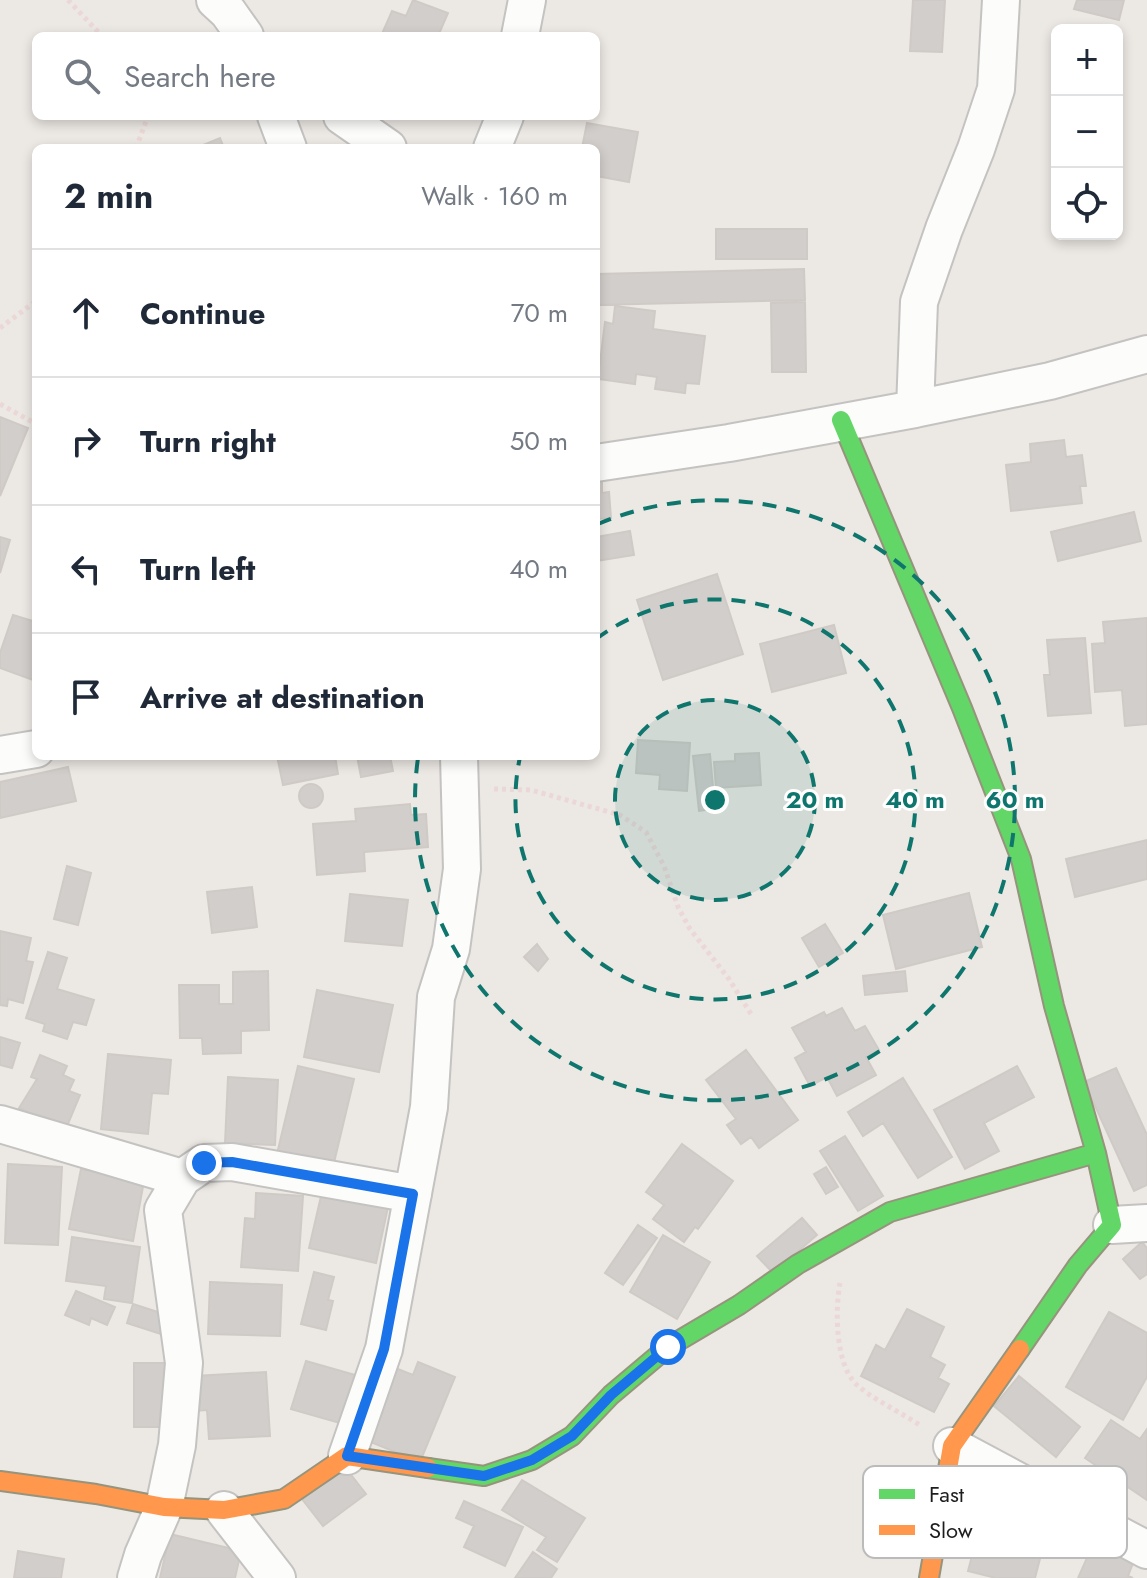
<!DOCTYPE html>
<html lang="en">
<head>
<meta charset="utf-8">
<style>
	body { margin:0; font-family:Jost,sans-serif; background:#f2f2f3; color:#1f2937 }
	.controls { position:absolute; right:24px; top:24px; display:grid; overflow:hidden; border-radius:12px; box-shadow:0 4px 12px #0003 }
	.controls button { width:72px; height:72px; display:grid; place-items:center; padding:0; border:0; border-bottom:2px solid #e0e1e3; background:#fff; color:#1f2937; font:40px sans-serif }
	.stop { position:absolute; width:24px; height:24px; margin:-18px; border:6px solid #1a73e8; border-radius:50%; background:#fff }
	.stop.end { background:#1a73e8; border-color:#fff; box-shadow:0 2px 8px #0008 }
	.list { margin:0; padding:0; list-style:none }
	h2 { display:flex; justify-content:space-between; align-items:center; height:104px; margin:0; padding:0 32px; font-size:34px }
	h2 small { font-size:26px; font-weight:400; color:#747a83 }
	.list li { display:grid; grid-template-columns:52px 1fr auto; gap:24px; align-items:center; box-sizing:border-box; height:128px; padding:0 32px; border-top:2px solid #e0e1e3 }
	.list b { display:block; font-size:30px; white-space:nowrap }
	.list em { font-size:26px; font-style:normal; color:#747a83 }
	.icon { flex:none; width:44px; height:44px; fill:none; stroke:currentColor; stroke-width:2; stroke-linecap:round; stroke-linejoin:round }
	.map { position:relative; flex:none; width:1147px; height:1578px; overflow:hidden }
	.search { position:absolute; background:#fff; box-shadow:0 4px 12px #0003; left:32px; top:32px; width:568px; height:88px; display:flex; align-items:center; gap:20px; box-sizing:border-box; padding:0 28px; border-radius:12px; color:#747a83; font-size:30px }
	.panel { position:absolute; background:#fff; box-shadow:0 4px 12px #0003; left:32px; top:144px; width:568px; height:616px; border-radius:12px }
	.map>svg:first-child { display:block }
	.building { fill:#d2cecb; stroke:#cfcac5; stroke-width:2 }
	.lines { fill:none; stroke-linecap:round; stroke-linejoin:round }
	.street-casing { stroke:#c4c3c1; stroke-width:40 }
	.fast-casing { stroke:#96947c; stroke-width:22 }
	.slow-casing { stroke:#96947c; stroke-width:22 }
	.path { stroke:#ebd8d6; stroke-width:5; stroke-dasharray:4 4; stroke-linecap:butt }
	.street { stroke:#fcfcfb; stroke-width:36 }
	.fast { stroke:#63d668; stroke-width:18 }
	.slow { stroke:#ff974d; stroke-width:18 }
	.route { stroke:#1a73e8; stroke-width:10 }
	.ring { fill:none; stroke:#0f766e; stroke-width:4; stroke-dasharray:14 10 }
	.key { fill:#fff; stroke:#bbb; stroke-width:2 }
	.key-label { font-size:22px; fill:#1d1d1d }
	.centre { fill:#0f766e; stroke:#fff; stroke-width:4 }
	.ring-label { font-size:24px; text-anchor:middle; font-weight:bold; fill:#0f766e; stroke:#fff; stroke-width:6; stroke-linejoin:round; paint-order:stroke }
</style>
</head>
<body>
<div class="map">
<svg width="1147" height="1578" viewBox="0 0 1147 1578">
	<rect width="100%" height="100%" fill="#ece8e4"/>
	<!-- building -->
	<path class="building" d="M413,0L448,13L438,36H381L392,11L406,16Z
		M913,0H945L942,52L910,51Z
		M1077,0H1124L1119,20L1074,9Z
		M587,123L638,132L629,182L596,176V148H582Z
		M220,138L224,148H196Z
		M716,229H807V259H716Z
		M804,269L805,300L596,305V274Z
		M805,302L806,372H772L771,303Z
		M615,306L655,311L653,329L705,336L699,384L686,383L685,393L655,389L657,377L636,374L635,384L598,379L605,322L613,324Z
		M0,417L28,428L0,496Z
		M1064,440L1066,457L1082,455L1086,486H1080L1082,503L1011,511L1006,465L1031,462L1030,444Z
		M602,477V493L609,492L611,518L596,519V478Z
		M1134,512L1141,541L1058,561L1051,532Z
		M630,531L634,555L596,561V537Z
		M0,537L10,540L0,573Z
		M717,574L743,654L663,680L637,600Z
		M13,615L36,622V681L0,668V653Z
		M1147,618V724L1125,726L1122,690L1095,692L1092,644L1105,643L1103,622Z
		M834,625L846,673L772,692L760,644Z
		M1085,638L1091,713L1048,716L1044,675H1050L1047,640Z
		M638,740L690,743L687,791L659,789L660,775L636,773Z
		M759,753L761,785L716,788L714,762L735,761V754Z
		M710,754L715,809L699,811L693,756Z
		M277,756H335L338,774L283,785Z
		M357,756H390L393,771L361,777Z
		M68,767L76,801L0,818V782Z
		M299 796a12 12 0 1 1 24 0a12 12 0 1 1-24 0Z
		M410,804L411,815L426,814L428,847L364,852L365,871L317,875L313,824L356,821L355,809Z
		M1147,840V879L1075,897L1066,859Z
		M67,866L91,873L78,925L54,919Z
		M252,887L257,927L212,933L207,892Z
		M969,893L982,947L896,969L883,915Z
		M350,894L408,900L402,946L345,941Z
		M825,924L843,953L819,967L802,938Z
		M0,931L31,938L26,961L33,962L23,1003L8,999L7,1006L0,1005Z
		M537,944L548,959L538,971L524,957Z
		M48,952L67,958L57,989L94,1000L86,1025L73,1022L67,1039L43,1031L45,1024L26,1018Z
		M268,971L269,1030L241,1031V1053L203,1054L202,1038H180L179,985H219V1004H233V972Z
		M905,971L907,991L865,995L863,976Z
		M317,990L393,1005L379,1072L304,1057Z
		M842,1008L855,1031L865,1026L879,1050L866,1057L876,1075L837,1096L827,1077L810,1086L795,1058L806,1052L792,1028L824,1012L826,1016Z
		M0,1037L20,1043L12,1068L0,1065Z
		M746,1050L798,1120L759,1148L751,1137L741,1144L727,1125L736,1119L706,1080Z
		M108,1054L171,1060L168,1094L152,1093L148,1134L101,1129Z
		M40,1055L67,1066L63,1075L74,1080L69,1091L80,1095L65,1131L28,1130L34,1115L19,1108L37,1079L31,1077Z
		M298,1066L354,1079L332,1171L276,1158Z
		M1017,1066L1034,1097L984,1123L999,1151L965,1169L934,1110Z
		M1116,1068L1147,1135V1185L1134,1191L1084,1082Z
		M228,1077L278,1080L275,1145L225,1143Z
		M903,1078L952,1157L918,1178L883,1123L863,1136L848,1112Z
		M845,1136L883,1196L858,1211L820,1151Z
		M682,1144L733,1181L698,1229L695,1227L684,1242L653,1219L664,1205L646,1192Z
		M8,1164L62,1167L58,1245L5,1243Z
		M826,1167L838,1187L826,1194L814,1174Z
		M81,1169L144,1181L133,1241L69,1229Z
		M322,1192L388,1207L376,1263L309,1248Z
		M256,1193L303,1196L298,1271L241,1267L245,1218L255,1219Z
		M802,1218L817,1235L773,1273L757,1256Z
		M638,1225L657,1238L623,1285L605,1273Z
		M663,1235L710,1262L677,1319L630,1292Z
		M72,1237L140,1247L132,1303L104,1299L106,1286L66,1281Z
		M1142,1242L1147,1248V1274L1140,1279L1123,1259Z
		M314,1272L334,1277L328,1300L333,1301L326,1330L301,1324Z
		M210,1282L282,1285L280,1336L208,1334Z
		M76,1291L115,1307L107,1325L91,1318L89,1325L65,1315Z
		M133,1304L173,1317L167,1336L127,1323Z
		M907,1309L944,1327L930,1357L945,1365L938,1378L949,1384L934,1412L861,1376L876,1345L885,1350Z
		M1109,1312L1147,1333V1377L1123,1420L1066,1387Z
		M306,1361L362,1377L347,1425L291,1409Z
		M418,1362L455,1377L420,1462L363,1439L393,1367L413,1375Z
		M134,1363H169V1427H134Z
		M266,1372L270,1436L209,1439L207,1410L196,1411L194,1376Z
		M1019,1376L1080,1427L1056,1457L994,1406Z
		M1111,1420L1140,1439L1147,1429V1500L1085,1458Z
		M345,1467L366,1494L323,1526L302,1499Z
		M522,1480L585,1518L557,1562L537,1550L546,1537L502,1510Z
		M464,1501L523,1527L505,1566L464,1547L474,1526L456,1518Z
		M985,1507L1049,1524L1035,1578H996L968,1571Z
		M170,1534L241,1551L235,1578H160Z
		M1095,1540L1135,1558L1128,1576L1133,1578H1078Z
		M18,1551L64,1559L61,1578H14Z
		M533,1552L557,1569L551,1578H515Z"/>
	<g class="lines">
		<!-- street casing -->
		<g class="street-casing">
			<path id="street" d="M215,0L228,12L245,36
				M520,36L527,0
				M276,116L288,148
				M342,116L388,148
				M492,148L505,116
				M915,409L919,302L944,229L976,149L996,89L1001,0
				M596,463L729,443L915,409L1050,381L1147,354
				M0,755L36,749
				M0,1124L182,1178
				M1112,1225L1147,1223
				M952,1446L1147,1550
				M347,1456L384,1349L429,1107L436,997L451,949L462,869L459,756
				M224,1510L277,1578
				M136,1578L143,1555L164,1507L177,1445L184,1363L163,1210L182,1178L204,1163L232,1162L413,1194"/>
		</g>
		<!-- fast casing -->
		<g class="fast-casing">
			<path id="fast" d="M841,420L962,708L1021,859L1054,1006L1096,1153L1112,1225L1078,1265L1020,1349
				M428,1468L484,1476L532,1460L572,1436L611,1395L668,1347L739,1305L798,1264L890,1212L1096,1153"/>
		</g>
		<!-- slow casing -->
		<g class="slow-casing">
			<path id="slow" d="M0,1481L96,1494L164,1507L224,1510L284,1499L347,1456L428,1468
				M929,1578L952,1446L1020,1349"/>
		</g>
		<!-- path -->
		<path class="path" d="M68,0L102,36
			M136,148L148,116
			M0,328L36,301
			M0,404L36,424
			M494,789L531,790L620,815L646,832L664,866L678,907L690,929L729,979L751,1014
			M840,1283C835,1310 835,1365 857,1385C875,1401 901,1412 921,1426"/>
		<!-- street -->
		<use href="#street" class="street"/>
		<!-- fast -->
		<use href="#fast" class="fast"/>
		<!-- slow -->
		<use href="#slow" class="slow"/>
	</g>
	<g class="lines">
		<!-- route -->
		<path class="route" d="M204,1163L232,1162L413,1194L384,1349L347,1456L484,1476L532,1460L572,1436L611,1395L668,1347"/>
	</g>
	<!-- distance rings -->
	<circle cx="715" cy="800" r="100" fill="#0f766e" fill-opacity=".12"/>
	<g class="ring">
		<circle cx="715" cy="800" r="100"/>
		<path d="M596 639A200 200 0 1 1 520 757"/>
		<path d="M598 524A300 300 0 1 1 418 758"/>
	</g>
	<!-- legend -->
	<rect x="863" y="1466" width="264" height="92" rx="12" class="key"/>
	<rect x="879" y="1489" width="36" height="10" fill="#63d668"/>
	<rect x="879" y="1525" width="36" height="10" fill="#ff974d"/>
	<g class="key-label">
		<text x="929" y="1502">Fast</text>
		<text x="929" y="1538">Slow</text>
	</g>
	<circle cx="715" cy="800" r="12" class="centre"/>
	<g class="ring-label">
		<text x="815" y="808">20 m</text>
		<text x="915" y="808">40 m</text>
		<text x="1015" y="808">60 m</text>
	</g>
</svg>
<div class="controls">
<button>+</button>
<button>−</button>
<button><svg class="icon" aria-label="locate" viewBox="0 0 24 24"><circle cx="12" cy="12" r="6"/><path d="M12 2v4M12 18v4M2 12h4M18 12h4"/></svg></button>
</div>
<div class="stop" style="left:668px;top:1347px"></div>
<div class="stop end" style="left:204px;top:1163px"></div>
<div class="search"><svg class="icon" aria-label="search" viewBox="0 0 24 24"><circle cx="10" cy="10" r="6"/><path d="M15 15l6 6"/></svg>Search here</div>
<section class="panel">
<h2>2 min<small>Walk · 160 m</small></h2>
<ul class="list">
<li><svg class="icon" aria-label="ahead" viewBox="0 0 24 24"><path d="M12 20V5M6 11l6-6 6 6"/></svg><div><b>Continue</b></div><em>70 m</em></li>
<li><svg class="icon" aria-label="right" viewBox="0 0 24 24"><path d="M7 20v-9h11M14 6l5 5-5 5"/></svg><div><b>Turn right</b></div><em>50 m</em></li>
<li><svg class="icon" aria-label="left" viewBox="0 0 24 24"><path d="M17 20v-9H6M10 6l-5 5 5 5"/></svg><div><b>Turn left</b></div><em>40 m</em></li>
<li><svg class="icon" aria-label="arrive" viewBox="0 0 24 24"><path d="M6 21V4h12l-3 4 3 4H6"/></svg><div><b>Arrive at destination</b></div></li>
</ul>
</section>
</div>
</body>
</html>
